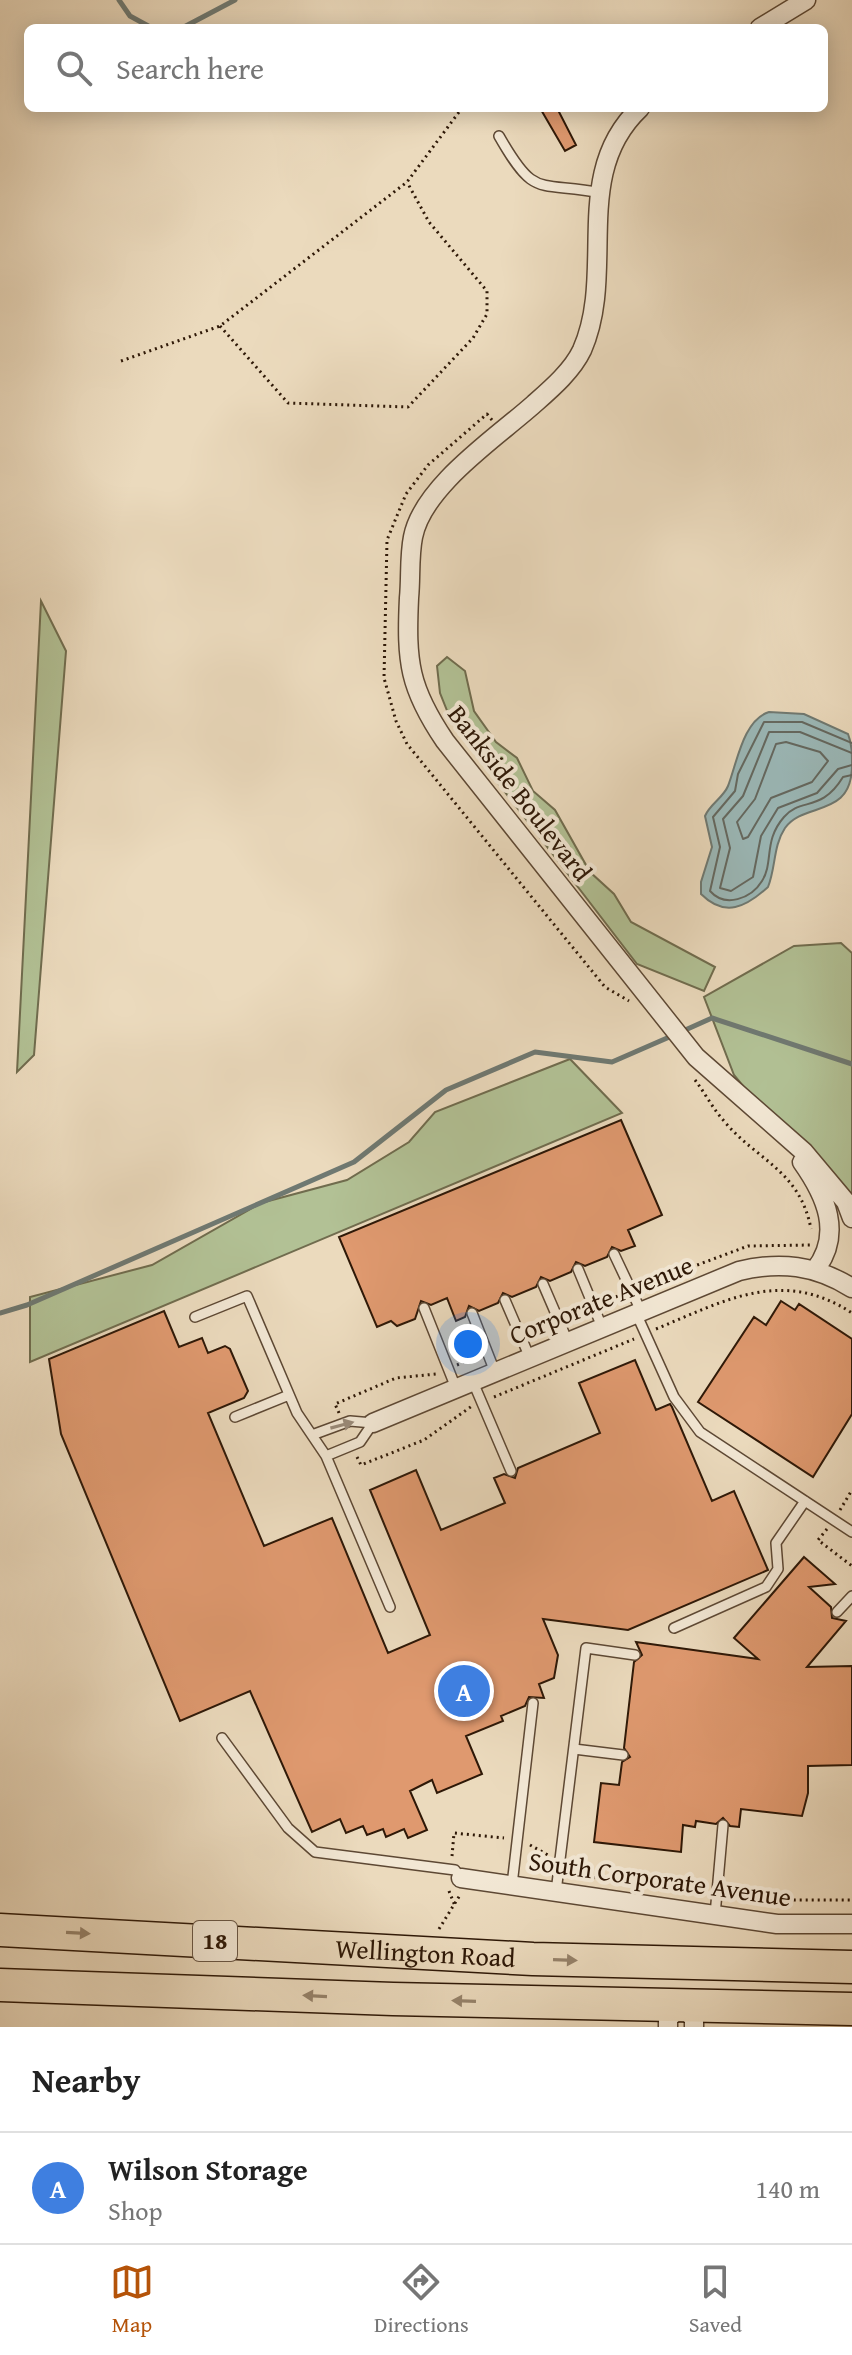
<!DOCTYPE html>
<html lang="en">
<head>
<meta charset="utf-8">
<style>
	body { margin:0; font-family:"Gentium Book Plus",serif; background:#f2f2f2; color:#222 }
	.you { position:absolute; left:468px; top:1344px; width:28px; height:28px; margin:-20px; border:6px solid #fff; border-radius:50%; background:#1a73e8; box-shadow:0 0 0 12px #1a73e833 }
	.badge { display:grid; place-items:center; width:52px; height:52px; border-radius:50%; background:#b45309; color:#fff; font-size:26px; font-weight:700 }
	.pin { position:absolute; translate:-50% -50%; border:4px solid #fff; box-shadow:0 2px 8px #0006 }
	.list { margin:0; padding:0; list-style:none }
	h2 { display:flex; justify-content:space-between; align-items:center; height:104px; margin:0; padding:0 32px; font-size:34px }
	h2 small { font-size:26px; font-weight:400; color:#767676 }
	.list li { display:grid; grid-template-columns:52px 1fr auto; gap:24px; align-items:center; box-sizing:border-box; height:112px; padding:0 32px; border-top:2px solid #e0e0e0 }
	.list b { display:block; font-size:30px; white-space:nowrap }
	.list p { margin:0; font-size:26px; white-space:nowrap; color:#767676 }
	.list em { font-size:26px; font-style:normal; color:#767676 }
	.icon { flex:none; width:44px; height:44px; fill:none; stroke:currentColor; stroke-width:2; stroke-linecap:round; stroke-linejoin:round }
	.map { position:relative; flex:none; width:852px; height:2027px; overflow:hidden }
	.search { position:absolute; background:#fff; box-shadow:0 4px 20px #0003; left:24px; right:24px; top:24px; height:88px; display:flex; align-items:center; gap:20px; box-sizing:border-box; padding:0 28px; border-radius:12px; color:#767676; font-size:30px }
	.sheet { height:216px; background:#fff }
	nav { display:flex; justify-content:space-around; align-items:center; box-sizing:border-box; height:112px; border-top:2px solid #e0e0e0; background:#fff; font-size:22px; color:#767676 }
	nav a { display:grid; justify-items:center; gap:4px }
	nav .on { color:#b45309 }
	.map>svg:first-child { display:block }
	.green { fill:#b2c195; stroke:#706c4e; stroke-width:2 }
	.water { fill:#9bb9b9; stroke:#6f7972; stroke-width:2 }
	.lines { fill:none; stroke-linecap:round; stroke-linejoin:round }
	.shore { stroke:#646860; stroke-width:2 }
	.stream { stroke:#6f7972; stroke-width:5 }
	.building { fill:#df996f; stroke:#2e1807; stroke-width:2 }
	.lane-casing { stroke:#5d4834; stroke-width:12 }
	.street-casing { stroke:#5d4834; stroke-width:21 }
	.highway-casing { stroke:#2e1807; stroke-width:35 }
	.path { stroke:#2e1807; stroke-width:3; stroke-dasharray:2 4; stroke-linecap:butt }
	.lane { stroke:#f2e7d4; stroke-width:9 }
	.street { stroke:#f2e7d4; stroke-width:18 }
	.highway { stroke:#ebdabd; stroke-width:32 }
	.oneway { fill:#9a8a78 }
	.oneway2 { fill:#96836b }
	.labels { text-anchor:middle; stroke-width:8; stroke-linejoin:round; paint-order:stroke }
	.shield { fill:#f2e7d4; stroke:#695644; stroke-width:2 }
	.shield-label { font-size:24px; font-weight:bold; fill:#2e1807 }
	.street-label { font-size:26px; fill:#2e1807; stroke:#f2e7d4 }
</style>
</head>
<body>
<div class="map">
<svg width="852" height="2027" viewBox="0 0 852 2027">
	<rect width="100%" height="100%" fill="#ebdabd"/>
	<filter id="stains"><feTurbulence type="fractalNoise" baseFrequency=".0025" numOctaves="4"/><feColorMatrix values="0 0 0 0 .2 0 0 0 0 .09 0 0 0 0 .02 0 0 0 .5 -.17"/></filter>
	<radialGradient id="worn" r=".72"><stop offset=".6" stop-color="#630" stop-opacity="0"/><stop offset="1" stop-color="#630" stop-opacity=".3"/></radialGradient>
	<!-- green -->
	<path class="green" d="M41,601L66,651L34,1055L17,1072Z
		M447,657L465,671L474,711L496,742L517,758L533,791L555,810L590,872L614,894L631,922L715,967L704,991L637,964L452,723L440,693L437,666Z
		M841,943L852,953V1195L812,1149L748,1092L734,1075L704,997L794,946Z
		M570,1059L622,1113L30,1362V1297L152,1265L261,1203L347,1180L409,1142L435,1112Z"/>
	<!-- water -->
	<path class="water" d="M769,712L804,714L848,734C852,744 852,754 852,765C852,819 804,801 785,828C773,846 776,867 768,887C746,907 725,918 701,894V882L712,847L705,816C710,804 723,798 728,786C737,763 743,720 769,712Z"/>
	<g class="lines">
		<!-- shore -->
		<path class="shore" d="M786,742L820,752L828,761L812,782L771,798L748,837L743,839L737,822L755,799L776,744Z
			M852,743L802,722H764L738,774L735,791L713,817L720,847L710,891C725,908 751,899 762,881C774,862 763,841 784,817C801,797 821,813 843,777L852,775
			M852,753L800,732H769L743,796L723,819L730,848L720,888L731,891L753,877L761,836L778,808L817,793L838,769L852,765"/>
		<!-- stream -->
		<path class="stream" d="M119,0L130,16L152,28
			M182,28L235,0
			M683,1031L712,1018L852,1064
			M0,1313L27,1305L354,1162L446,1090L535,1052L612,1062L674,1035"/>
	</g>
	<!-- building -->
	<path class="building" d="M540,108H557L576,145L565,151Z
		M621,1120L662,1215L628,1230L635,1246L621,1251L612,1247L607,1257L585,1266L576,1262L571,1272L550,1281L541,1277L536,1287L512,1297L503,1293L498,1303L479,1311L469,1306L465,1317L456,1321L447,1298L431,1305L421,1301L415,1319L397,1326L391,1321L377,1327L339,1237Z
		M781,1301L795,1310L799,1304L852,1339V1414L813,1477L698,1402L754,1317L766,1325Z
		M164,1311L179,1347L202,1338L208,1353L225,1346L230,1349L248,1391L244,1398L208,1413L264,1546L332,1518L388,1653L430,1635L370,1490L416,1470L441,1530L505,1503L494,1478L504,1474L515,1478L518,1468L600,1433L579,1383L635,1360L656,1410L670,1404L672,1407L712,1501L734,1491L768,1570L628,1630L543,1619L558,1655L554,1678L539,1684L544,1698L529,1697L525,1706L501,1716L503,1721L466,1736L482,1774L437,1793L432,1780L410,1791L427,1830L408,1838L404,1829L386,1837L383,1829L367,1835L363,1826L346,1833L340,1819L312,1832L250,1691L180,1721L61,1434L49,1359Z
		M804,1557L835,1584L809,1587L831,1607L832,1618L846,1621L807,1667L852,1666V1765L808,1766V1793L802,1816L741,1809L739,1827L730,1826L723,1818L716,1824L696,1821L695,1827L683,1825L681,1852L594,1842L601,1783L619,1785L622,1762L630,1757L624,1748L634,1662L642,1655L636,1642L758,1659L734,1638Z"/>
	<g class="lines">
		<!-- lane casing -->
		<g class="lane-casing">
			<path id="lane" d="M499,136C535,199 536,181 601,193
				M614,1254L641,1311
				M578,1269L602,1327
				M543,1284L568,1342
				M505,1300L530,1358
				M424,1308L456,1388
				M472,1313L495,1372
				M636,1313L674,1397L700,1432L852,1532
				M195,1317L247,1296L297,1413L326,1456L390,1607
				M473,1382L511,1471
				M235,1417L289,1395
				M312,1435L350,1421L373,1423L360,1442L326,1456
				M837,1612L852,1596
				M674,1628L766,1587L778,1569L776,1543L805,1501
				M222,1738L288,1828L315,1852L455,1870L461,1878
				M574,1749L623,1755
				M512,1885L533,1703
				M556,1892L586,1648L635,1655
				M715,1915L723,1825"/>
		</g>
		<!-- street casing -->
		<g class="street-casing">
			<path id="street" d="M760,28L806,0
				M640,108C570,174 617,271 582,350C572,371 551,389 534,404C496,438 423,486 413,537C409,557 411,578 409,598C406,662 409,688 445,741L696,1057L804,1152L846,1202L852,1218
				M802,1162C826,1196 843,1234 815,1270
				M373,1423L739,1271C780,1261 815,1265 852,1288
				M461,1878L777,1924H852
				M668,2027V2018L682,2007L694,2018V2027"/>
		</g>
		<!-- highway casing -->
		<g class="highway-casing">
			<g id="highway">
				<path id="s1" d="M0,1930L533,1959L852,1967"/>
				<path d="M0,1985L393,1999L852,2009"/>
			</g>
		</g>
		<!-- path -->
		<path class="path" d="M220,326L288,403L408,407L473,338L487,314V291L429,222L407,182
			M121,361L220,326L407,182L462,108
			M492,420L487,414L428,465L406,494L387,540L384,678L396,721L407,744L605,987L629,1001
			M695,1080C705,1093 713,1109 724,1121C756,1160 800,1170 811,1229
			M641,1286L748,1246L810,1245
			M605,1302L620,1295
			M656,1329C724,1301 782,1267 852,1313
			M531,1334L550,1326
			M457,1365L476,1357
			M494,1397L634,1339
			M339,1413L335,1404L396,1378L436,1374
			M357,1457L361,1465L424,1440L472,1406
			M840,1510L852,1490
			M827,1529L818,1540L852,1566
			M530,1845L548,1855
			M452,1856L454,1833L504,1838
			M571,1870L581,1876L705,1891
			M449,1891L455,1906
			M728,1894L789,1900H852
			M439,1929L460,1895"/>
		<!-- lane -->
		<use href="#lane" class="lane"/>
		<!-- street -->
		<use href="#street" class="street"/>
		<!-- highway -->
		<use href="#highway" class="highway"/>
	</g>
	<!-- one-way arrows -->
	<defs><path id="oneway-solid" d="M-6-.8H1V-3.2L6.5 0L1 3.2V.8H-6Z" transform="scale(2)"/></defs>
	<use class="oneway" href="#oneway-solid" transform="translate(342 1425) rotate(-15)"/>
	<g class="oneway2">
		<use href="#oneway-solid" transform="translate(78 1933) rotate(3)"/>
		<use href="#oneway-solid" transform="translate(565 1960) rotate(2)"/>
		<use href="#oneway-solid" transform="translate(315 1996) rotate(-177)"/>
		<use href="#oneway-solid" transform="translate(464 2001) rotate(-178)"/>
	</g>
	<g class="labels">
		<!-- shield labels -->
		<rect class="shield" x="193" y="1921" width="44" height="40" rx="6"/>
		<g class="shield-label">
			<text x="215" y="1949">18</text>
		</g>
		<!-- street labels -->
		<g class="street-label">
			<text transform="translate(520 793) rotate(52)" y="9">Bankside Boulevard</text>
			<text transform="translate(601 1300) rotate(-22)" y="9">Corporate Avenue</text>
			<text transform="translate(660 1879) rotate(8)" y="9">South Corporate Avenue</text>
			<text dy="9" stroke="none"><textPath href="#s1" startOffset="426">Wellington Road</textPath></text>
		</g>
	</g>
	<rect width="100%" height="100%" filter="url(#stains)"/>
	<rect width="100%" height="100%" fill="url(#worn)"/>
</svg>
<div class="you"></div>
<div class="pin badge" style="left:464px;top:1691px;background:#3f7fe0">A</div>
<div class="search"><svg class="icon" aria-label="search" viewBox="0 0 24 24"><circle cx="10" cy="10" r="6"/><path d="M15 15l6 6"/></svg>Search here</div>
</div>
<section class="sheet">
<h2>Nearby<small></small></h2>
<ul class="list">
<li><span class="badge" style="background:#3f7fe0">A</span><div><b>Wilson Storage</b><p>Shop</p></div><em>140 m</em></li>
</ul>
</section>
<nav>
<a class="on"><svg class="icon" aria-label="map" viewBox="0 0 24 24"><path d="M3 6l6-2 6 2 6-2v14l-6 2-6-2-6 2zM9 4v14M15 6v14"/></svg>Map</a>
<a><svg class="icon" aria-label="directions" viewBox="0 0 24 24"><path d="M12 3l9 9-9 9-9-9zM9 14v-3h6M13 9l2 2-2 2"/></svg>Directions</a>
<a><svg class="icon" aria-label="saved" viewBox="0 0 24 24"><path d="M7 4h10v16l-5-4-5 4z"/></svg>Saved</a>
</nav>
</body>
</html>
